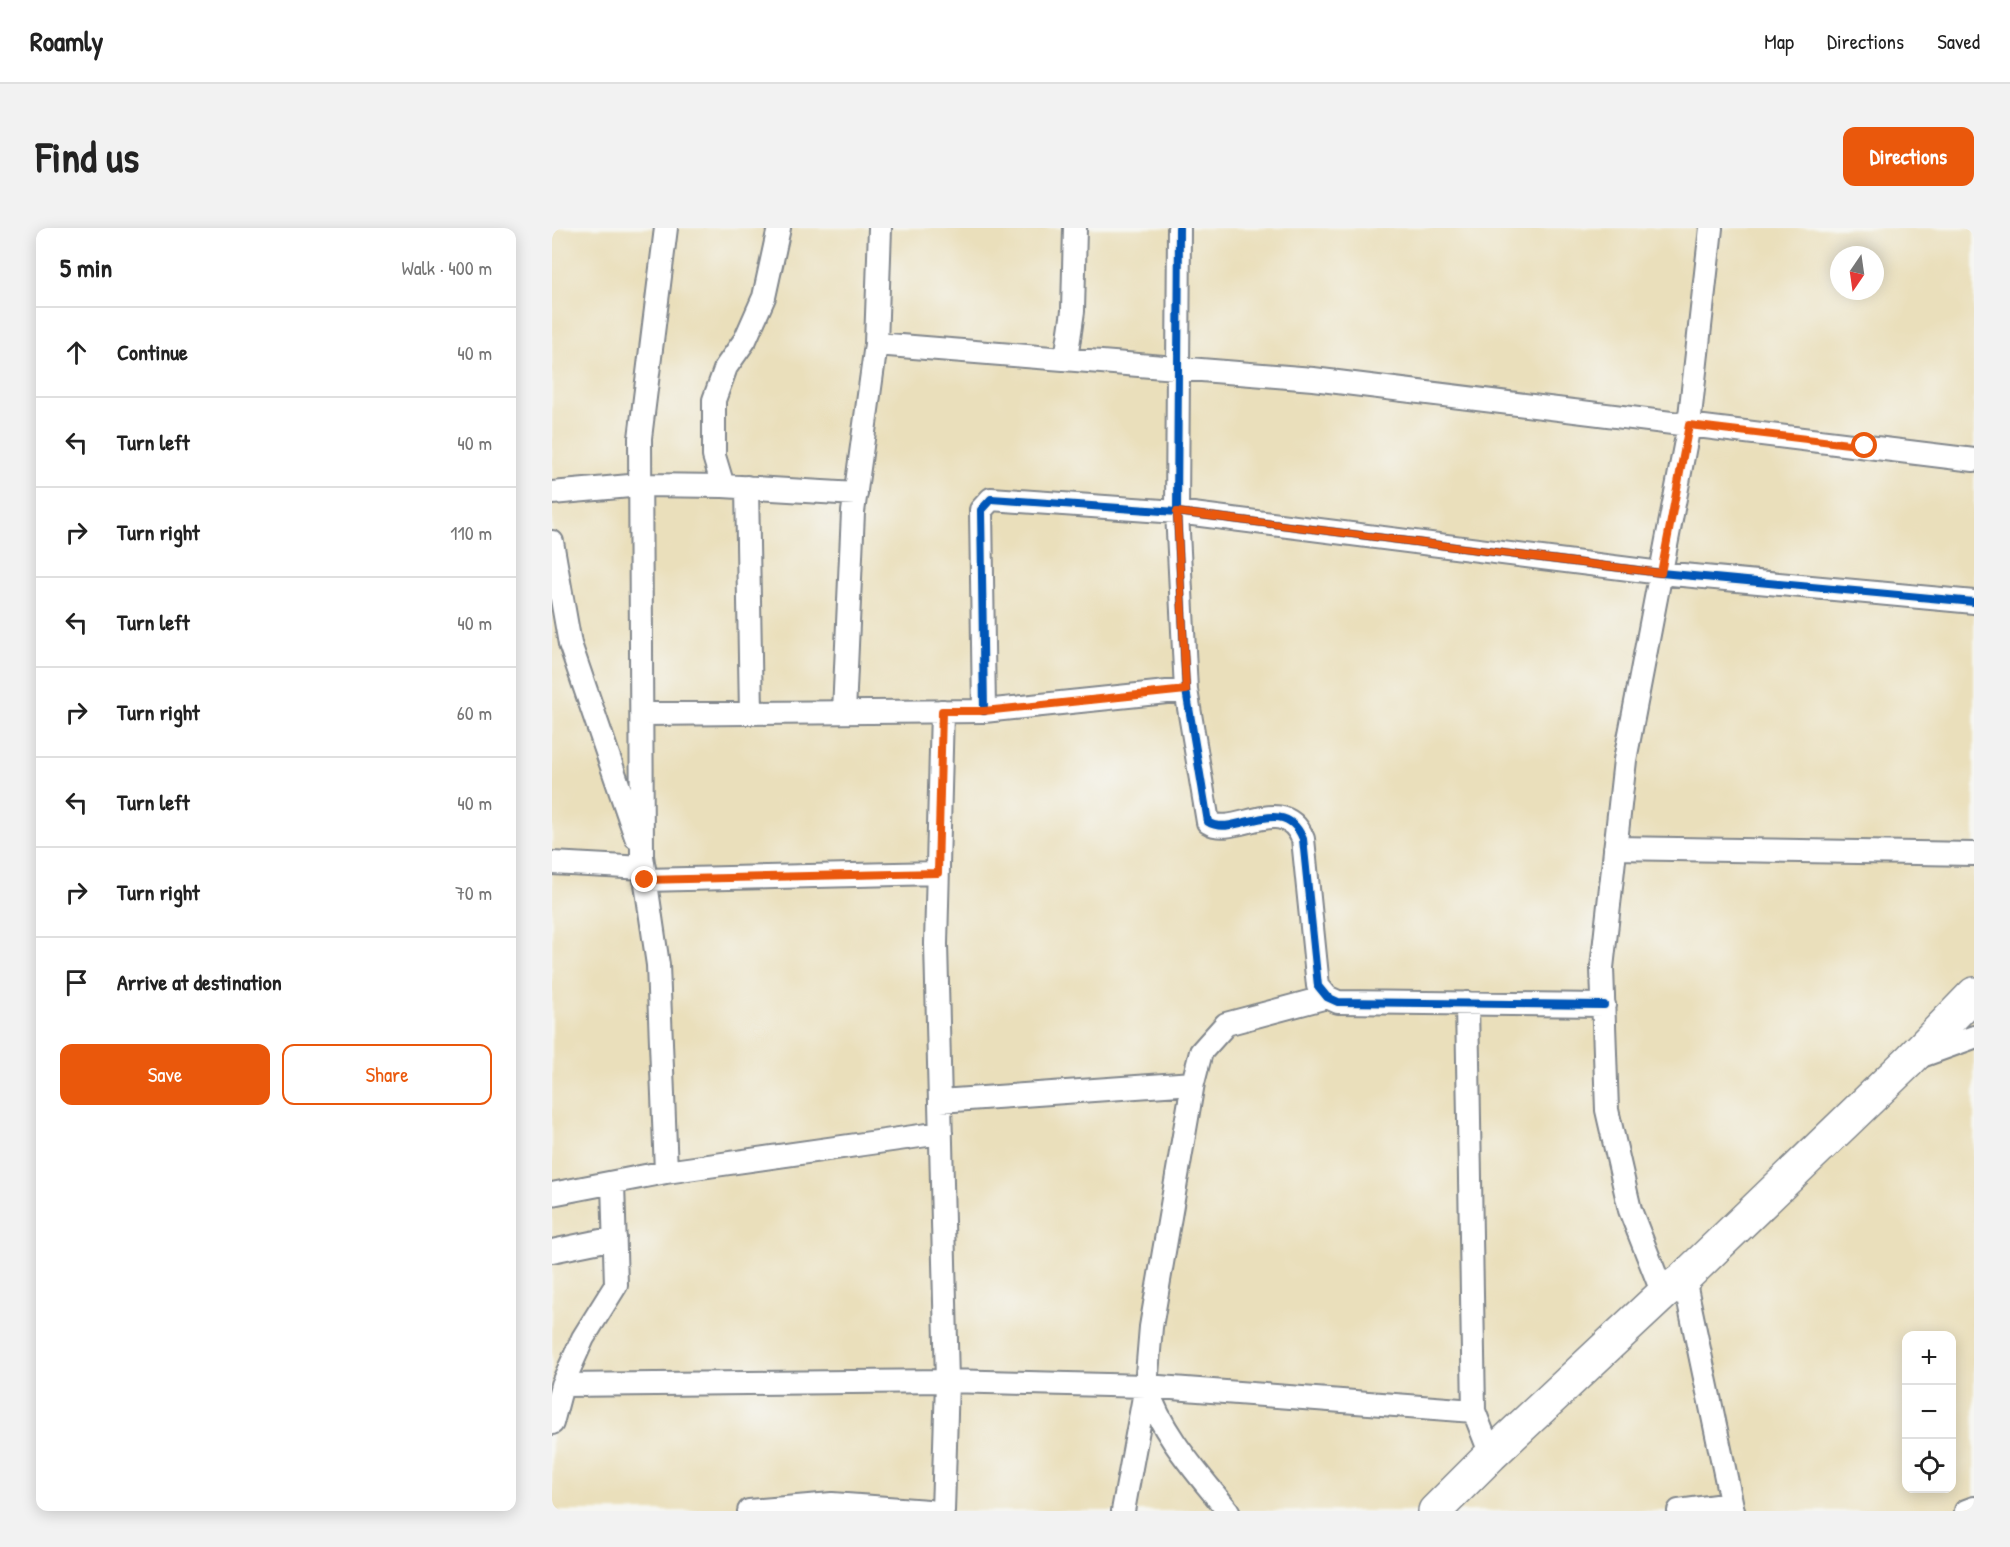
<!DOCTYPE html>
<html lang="en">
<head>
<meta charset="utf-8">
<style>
	body { margin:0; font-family:"Patrick Hand",sans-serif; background:#f2f2f2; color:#222 }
	.controls { position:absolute; right:18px; bottom:18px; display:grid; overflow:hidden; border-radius:12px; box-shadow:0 3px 15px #0003 }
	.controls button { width:54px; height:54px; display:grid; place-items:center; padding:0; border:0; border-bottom:2px solid #e0e0e0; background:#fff; color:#222; font:30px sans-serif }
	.compass { position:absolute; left:1278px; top:18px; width:54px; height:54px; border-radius:50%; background:#fff; box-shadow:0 3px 15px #0003; rotate:193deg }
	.stop { position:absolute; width:18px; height:18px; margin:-14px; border:4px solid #ea580c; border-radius:50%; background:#fff }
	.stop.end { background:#ea580c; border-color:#fff; box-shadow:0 2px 6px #0008 }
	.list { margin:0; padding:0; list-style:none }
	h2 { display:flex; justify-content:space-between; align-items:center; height:78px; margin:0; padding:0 24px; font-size:26px }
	h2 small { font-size:20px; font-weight:400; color:#767676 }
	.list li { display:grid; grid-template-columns:39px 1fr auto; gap:18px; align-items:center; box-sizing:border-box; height:90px; padding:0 24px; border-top:2px solid #e0e0e0 }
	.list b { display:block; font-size:22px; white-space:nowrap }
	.list em { font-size:20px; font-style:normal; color:#767676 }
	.actions { display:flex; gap:12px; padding:18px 24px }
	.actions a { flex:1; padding:14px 0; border:2px solid #ea580c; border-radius:12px; text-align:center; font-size:21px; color:#ea580c }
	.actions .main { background:#ea580c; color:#fff }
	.icon { flex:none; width:33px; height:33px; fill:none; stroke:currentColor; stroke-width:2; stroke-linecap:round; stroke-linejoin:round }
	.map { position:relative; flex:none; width:1422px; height:1283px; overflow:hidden; border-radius:12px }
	header { display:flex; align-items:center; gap:36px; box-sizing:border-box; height:84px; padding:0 30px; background:#fff; border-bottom:2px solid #e0e0e0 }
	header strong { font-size:28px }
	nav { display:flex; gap:33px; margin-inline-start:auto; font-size:21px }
	.intro { display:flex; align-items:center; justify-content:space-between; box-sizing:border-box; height:144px; padding:0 36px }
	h1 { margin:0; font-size:42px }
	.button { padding:15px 27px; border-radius:12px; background:#ea580c; color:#fff; font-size:21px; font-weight:700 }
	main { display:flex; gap:36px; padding:0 36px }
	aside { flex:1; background:#fff; border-radius:12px; box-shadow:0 3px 15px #0003 }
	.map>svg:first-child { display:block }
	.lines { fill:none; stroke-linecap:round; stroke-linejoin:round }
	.street-casing { stroke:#82878c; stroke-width:26 }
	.secondary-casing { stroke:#82878c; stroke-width:36 }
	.street { stroke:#fff; stroke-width:22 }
	.secondary { stroke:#fff; stroke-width:33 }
	.cycleway-casing { stroke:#f6f6f2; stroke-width:11 }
	.cycleway { stroke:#0057b8; stroke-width:8 }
	.route { stroke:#ea580c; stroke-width:8 }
</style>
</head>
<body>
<header>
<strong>Roamly</strong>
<nav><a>Map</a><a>Directions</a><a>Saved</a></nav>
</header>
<div class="intro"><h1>Find us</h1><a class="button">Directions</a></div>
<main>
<aside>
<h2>5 min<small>Walk · 400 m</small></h2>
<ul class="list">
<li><svg class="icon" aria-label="ahead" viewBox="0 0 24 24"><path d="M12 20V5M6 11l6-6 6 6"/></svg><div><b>Continue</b></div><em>40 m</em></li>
<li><svg class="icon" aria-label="left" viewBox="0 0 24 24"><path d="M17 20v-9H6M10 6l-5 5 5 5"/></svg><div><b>Turn left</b></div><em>40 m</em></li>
<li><svg class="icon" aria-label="right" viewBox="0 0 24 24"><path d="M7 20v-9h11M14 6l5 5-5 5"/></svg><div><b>Turn right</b></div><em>110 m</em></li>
<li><svg class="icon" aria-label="left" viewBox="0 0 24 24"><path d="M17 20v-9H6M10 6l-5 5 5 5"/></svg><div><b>Turn left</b></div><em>40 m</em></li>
<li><svg class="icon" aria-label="right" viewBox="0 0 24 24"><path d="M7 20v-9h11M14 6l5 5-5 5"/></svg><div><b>Turn right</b></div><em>60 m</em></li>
<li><svg class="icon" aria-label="left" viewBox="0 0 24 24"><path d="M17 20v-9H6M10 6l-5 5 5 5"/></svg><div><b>Turn left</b></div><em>40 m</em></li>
<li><svg class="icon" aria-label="right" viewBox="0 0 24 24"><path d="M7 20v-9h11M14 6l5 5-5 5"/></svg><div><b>Turn right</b></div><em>70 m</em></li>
<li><svg class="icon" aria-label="arrive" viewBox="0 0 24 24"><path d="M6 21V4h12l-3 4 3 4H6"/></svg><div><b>Arrive at destination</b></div></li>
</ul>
<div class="actions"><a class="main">Save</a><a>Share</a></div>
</aside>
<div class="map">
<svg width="1422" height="1283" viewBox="0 0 1422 1283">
	<rect width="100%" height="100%" fill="#f6f6f2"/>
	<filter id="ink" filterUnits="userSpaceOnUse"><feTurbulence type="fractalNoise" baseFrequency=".0167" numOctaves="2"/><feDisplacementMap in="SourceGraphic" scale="12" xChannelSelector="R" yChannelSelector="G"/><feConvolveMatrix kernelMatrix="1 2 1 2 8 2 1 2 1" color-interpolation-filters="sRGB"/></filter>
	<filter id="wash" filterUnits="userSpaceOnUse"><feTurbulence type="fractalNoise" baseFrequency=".008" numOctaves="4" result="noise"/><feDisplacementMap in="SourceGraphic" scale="24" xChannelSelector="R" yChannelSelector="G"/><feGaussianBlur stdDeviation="1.35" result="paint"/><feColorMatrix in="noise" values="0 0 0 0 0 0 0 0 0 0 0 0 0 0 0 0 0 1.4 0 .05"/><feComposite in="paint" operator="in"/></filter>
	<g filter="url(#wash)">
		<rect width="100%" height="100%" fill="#eadfbb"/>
	</g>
	<g filter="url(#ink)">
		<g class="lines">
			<!-- street casing -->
			<g class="street-casing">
				<path id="street" d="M114,0L88,210L90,628L106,737L114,944
					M627,0L625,284L634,462L656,594C682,611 732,563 751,611L766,758L775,769L786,774L1052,777
					M324,116L761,151L1422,232
					M514,131L521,83L523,0
					M171,258L162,228V172L174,139L193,112L212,69L227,0
					M195,259L199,485
					M0,265L89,257L171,258L304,266
					M0,314L18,416L84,609
					M390,483L384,716L395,1153L391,1283
					M432,483L429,282L439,271L625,284L1109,345L1422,374
					M292,484L301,284L324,116L328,0
					M91,486L432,483L634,462
					M1063,620L1422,626
					M0,635L92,640
					M93,652L386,645
					M915,775L922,1183L939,1227
					M1364,830L1422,809
					M388,873L641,855
					M0,966L114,944L389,905
					M0,1023L63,1010
					M1132,1050L1181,1283
					M1111,1066L1078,982L1055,882L1050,740L1073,532L1137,197L1159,0
					M10,1157L395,1153L594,1158L922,1183
					M595,1160C610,1207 645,1244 676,1283
					M0,1195L10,1157L31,1110L64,1057L61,955
					M197,1283L280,1276L376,1283
					M571,1283L594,1158L599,1099L641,855L649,824L674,796L775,769
					M1127,1283L1179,1276
					M1414,1283L1422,1280"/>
			</g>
			<!-- secondary casing -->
			<g class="secondary-casing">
				<path id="secondary" d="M883,1283L939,1227L1111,1066L1132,1050L1357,833L1422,766"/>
			</g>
			<!-- street -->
			<use href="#street" class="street"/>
			<!-- secondary -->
			<use href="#secondary" class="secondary"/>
			<!-- cycleway casing -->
			<g class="cycleway-casing">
				<path id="cycleway" d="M627,0L625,284L634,462L656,594C682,611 732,563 751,611L766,758L775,769L786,774L1052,777
					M432,483L429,282L439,271L625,284L1109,345L1422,374"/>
			</g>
			<!-- cycleway -->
			<use href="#cycleway" class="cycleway"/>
		</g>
	</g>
	<g class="lines" filter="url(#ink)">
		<!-- route -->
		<path class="route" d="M93,652L386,645L390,483H432L634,462L625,284L1109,345L1137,197L1313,218"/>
	</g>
</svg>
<div class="controls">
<button>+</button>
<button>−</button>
<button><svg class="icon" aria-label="locate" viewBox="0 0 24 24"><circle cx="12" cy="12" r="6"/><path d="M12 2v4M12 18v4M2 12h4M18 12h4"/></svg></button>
</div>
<svg class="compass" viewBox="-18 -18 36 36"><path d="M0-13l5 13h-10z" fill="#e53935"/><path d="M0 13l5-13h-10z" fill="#767676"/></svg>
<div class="stop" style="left:1313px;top:218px"></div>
<div class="stop end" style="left:93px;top:652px"></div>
</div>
</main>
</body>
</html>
